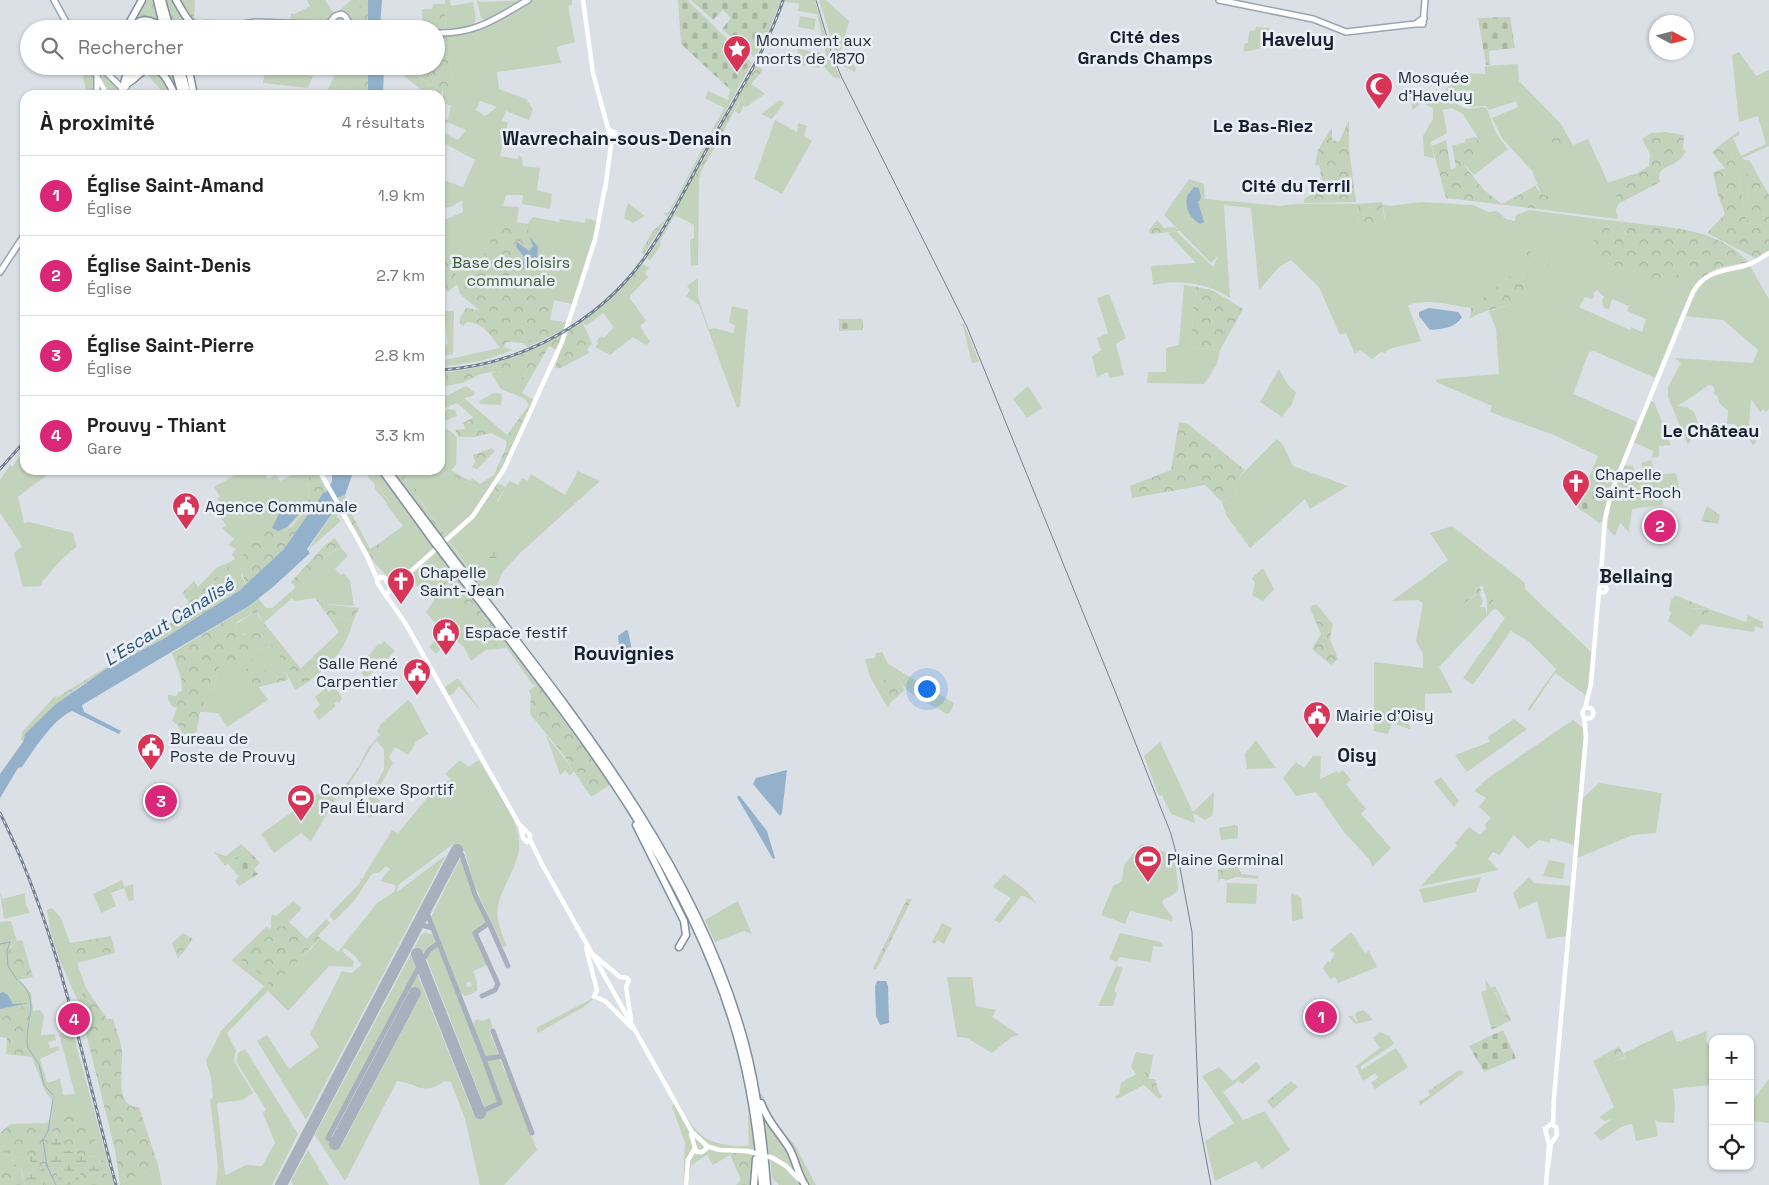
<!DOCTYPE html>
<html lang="fr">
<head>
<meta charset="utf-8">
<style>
	body { margin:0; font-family:"Space Grotesk",sans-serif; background:#f2f2f2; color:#222 }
	.controls { position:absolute; right:15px; bottom:15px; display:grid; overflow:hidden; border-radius:10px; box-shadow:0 1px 4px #0004 }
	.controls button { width:45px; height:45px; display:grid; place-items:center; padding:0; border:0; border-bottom:1px solid #e0e0e0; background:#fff; color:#222; font:25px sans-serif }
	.compass { position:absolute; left:1649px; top:15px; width:45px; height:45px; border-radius:50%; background:#fff; box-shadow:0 1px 4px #0004; rotate:97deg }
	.you { position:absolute; left:926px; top:688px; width:18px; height:18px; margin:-12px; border:4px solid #fff; border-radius:50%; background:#1a73e8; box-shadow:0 0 0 8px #1a73e833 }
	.badge { display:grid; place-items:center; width:32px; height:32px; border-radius:50%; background:#db2777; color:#fff; font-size:16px; font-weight:700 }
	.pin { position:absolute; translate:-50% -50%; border:2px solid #fff; box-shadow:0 1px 5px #0006 }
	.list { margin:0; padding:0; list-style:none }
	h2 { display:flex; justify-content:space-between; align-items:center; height:65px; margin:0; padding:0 20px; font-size:21px }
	h2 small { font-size:16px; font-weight:400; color:#767676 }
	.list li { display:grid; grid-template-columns:32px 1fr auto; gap:15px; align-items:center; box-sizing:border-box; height:80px; padding:0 20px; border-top:1px solid #e0e0e0 }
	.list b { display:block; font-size:19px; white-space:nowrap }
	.list p { margin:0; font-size:16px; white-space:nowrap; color:#767676 }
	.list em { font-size:16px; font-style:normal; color:#767676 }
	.icon { flex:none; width:28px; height:28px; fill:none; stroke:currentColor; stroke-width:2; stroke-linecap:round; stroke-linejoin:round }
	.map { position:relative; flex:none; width:1769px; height:1185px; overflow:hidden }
	.search { position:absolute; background:#fff; box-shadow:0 1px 4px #0004; left:20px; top:20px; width:425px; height:55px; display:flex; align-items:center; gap:12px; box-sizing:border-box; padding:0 18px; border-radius:28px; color:#767676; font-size:19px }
	.panel { position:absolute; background:#fff; box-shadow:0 1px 4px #0004; left:20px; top:90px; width:425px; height:385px; border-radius:15px }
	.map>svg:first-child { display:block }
	.green { fill:#c2d2bb; fill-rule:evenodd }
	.forest { fill:url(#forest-crowns) }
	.wetland { fill:url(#wetland-marsh) }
	.cemetery { fill:url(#cemetery-stones) }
	.water { fill:#93b1ca }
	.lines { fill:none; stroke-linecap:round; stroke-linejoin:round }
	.stream { stroke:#93b1ca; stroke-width:1 }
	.taxiway { stroke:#a7b0bc; stroke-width:5 }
	.runway { stroke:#a7b0bc; stroke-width:12 }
	.primary-casing { stroke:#9aa5b3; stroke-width:8 }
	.highway-casing { stroke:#818f9f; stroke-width:9 }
	.secondary { stroke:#fff; stroke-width:4.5 }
	.primary { stroke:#fff; stroke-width:5 }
	.highway { stroke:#fff; stroke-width:6 }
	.tram { stroke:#738192; stroke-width:1 }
	.rail-casing { stroke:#738192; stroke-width:3 }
	.rail { stroke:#eaeff5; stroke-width:1; stroke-dasharray:4; stroke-linecap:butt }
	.highway-bridge-casing { stroke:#818f9f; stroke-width:9; stroke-linecap:butt }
	.secondary-bridge { stroke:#fff; stroke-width:4.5 }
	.highway-bridge { stroke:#fff; stroke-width:6 }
	.labels { text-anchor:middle; stroke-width:5; stroke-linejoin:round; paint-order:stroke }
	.poi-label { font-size:16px; fill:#242f3e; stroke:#eaeff5; text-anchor:start }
	.park-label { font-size:16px; fill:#3b5b30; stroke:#eaeff5 }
	.neighbourhood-label { font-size:18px; font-weight:bold; fill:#17202e; stroke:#eaeff5 }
	.water-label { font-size:18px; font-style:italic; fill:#2b5175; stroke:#eaeff5 }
	.quarter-label { font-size:19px; font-weight:bold; fill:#17202e; stroke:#eaeff5 }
</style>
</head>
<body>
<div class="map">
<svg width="1769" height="1185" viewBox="0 0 1769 1185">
	<defs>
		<pattern id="forest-crowns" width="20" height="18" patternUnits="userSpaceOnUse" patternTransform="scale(1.25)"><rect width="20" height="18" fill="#c2d2bb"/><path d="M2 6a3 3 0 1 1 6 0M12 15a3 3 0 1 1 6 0" fill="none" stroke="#a7b5a2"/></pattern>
		<pattern id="wetland-marsh" width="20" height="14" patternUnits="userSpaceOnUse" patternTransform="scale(1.25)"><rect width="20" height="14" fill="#c2d2bb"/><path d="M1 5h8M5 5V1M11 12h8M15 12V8" fill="none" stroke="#a7b5a2"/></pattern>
		<pattern id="cemetery-stones" width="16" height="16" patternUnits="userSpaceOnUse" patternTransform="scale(1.25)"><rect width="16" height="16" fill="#c2d2bb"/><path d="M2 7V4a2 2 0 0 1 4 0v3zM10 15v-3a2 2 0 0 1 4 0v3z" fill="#a7b5a2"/></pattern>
	</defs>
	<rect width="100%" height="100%" fill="#dbe0e7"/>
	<!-- green -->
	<path class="green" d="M165,0H177L201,29H172Z
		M307,0H325L335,15L351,0H360L358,29H244V26L290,23L291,13L295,14L310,6Z
		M445,0H450L451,6L473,2L476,18L473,26L446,31Z
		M477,0L481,2L525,0L486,20L481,18Z
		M531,0H572V5L568,6L575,42L557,47L561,63L497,72L499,89L526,99L533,109L529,120L506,111L502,120L508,123L500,156L517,159L519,156L522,157L523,166L540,168L537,190L552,194L550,209L522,204L523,195H506L503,206L519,207L517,222L527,224L533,217L559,222L560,219L585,223L586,218L596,221L597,224L572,304L554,300L550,320L566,322L565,329L528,347L460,294L453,267L440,257V222L463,212L462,200L451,207L440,208V179L463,187L475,160L440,141V131L458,140L466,130L447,122L443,130L440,129V118L448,120L451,106L443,103V88L457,82H452L447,35C485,33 498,17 531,0ZM480,101L497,107L485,116L476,110Z
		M778,0H781L767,35L755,58L742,47L754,53Z
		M784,0H815L832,58L841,79L833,77L823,65L827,60L817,14L798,11L799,3L785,2L759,61L764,68L757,61L769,37Z
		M819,0H826L849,21L841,51L856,68L855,72L839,64Z
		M433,4H438V24H423L422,9H432Z
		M800,16L816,19L814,30L798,27Z
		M1256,27L1270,28L1271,38L1293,37V41L1244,52V44L1248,43L1249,31L1255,30Z
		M798,49L822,53L820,68L795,64Z
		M1739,52L1756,76L1769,70V146L1742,158L1745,160L1750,215H1754V222L1746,220L1737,165L1724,142L1739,131L1740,135L1733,138L1741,156L1766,144L1758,116L1739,122L1732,55Z
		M751,62L752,63L667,218L664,213L669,212L724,108L705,98L708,91L728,100L730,90L734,93Z
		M1518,64L1519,81L1561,124L1546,135L1558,149L1570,140L1573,145L1588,139L1608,183L1610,182L1620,201L1616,210L1618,219L1546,210L1553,198L1541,194L1532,171L1502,138L1492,118L1518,107L1516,101L1489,110L1485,106L1468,107L1471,100L1460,95L1455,101L1440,94L1459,78L1457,73L1485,74V66Z
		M81,66H99L119,87L115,95H95L86,91Z
		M271,66H288L287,73L313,76L308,88L263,83L265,71H270Z
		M339,66H364L363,85L349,89L343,87L340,95L327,91Z
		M401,66L429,83L427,90L433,95H421L423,91L404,76L406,74L399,69Z
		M750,83L765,94L746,107L743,106L740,114L735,111Z
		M1411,87L1413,95L1423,91V101L1413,110L1408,89Z
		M1426,90L1467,109L1484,107L1487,109L1496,133L1508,149L1474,175L1464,164L1481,143L1463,114L1452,108L1443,110L1447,133L1431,142L1434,158L1424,156L1423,136L1433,119V108L1426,105Z
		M780,100L784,103L772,119L761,114Z
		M775,120L797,132L798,123L807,126L804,136L812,141L782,194L754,179Z
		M692,179H699L698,265L691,266L690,240L694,238V225L675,215L660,241L661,245L650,261L646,257Z
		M1189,179L1204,184L1205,199L1282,206C1287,203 1345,204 1357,204L1358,227L1385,220L1383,204L1390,206L1421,202L1473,205L1488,212L1497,211L1506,219L1515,221L1516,215L1529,210L1598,219L1607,263L1631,273L1635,271L1680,278L1674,267L1687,260L1698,281L1682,311L1655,378L1594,351L1589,352L1573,394L1637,422L1609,493L1603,521L1599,523L1587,514L1599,494L1585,487L1598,456L1554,435L1490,412L1492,406L1436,382L1437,379L1499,374L1496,329L1489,311C1509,305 1525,303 1533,283L1530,279H1523C1523,267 1532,260 1541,253L1546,255L1547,265L1549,245L1534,257L1529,250L1528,262L1471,308C1450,305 1429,298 1408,305L1421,341L1389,349L1385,353L1381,352L1372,359L1360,350L1355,354L1346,333L1340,335L1319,287L1291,260L1279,267L1259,290L1251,208L1224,205L1230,298C1208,283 1179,279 1153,285L1151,266L1196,263L1168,233L1176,231L1213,267L1218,256L1211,263L1164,215ZM1597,290L1604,297L1602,300L1604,308L1609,309L1612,299L1629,306L1627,311L1646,319L1642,332L1631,327L1630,330L1579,307L1585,297L1592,299L1594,296L1593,293Z
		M628,203L645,216L633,223L624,218Z
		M1606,220L1619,221L1627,236L1613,241Z
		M1750,266L1769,299V409L1765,412L1764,409L1760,412L1751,399L1749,424L1755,433L1756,443L1753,445L1741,428L1738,430L1735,424H1727L1728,411L1719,403L1718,397L1713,393L1715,391L1713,386L1709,385L1678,406L1687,407L1694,412L1699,426L1688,445L1668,397V387L1681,363L1675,358L1753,363L1758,350L1723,320L1684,316C1705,274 1705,276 1750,266Z
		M698,278V297L709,329L714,328L733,333L735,325L729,323L732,306L748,310L740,407L737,408L699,305L686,296L690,290L687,286Z
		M1184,285L1196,287L1190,347L1220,350L1217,364L1204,384L1147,383L1148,372H1166V348L1179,345Z
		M622,287L646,321L640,326L650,342L646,345L633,337L610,355L595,347L598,344L597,340L601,336L604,338L614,327L603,313L586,326L582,321Z
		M1109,294L1126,338L1116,344L1124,375L1110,378L1107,372L1097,377L1092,357L1101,350L1097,338L1108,333L1097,298Z
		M440,311H454L453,354L440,357V348L445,347L448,343L445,321L440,319Z
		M962,324H964L979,362L972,363L963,326L960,325Z
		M505,347L513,350L481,361L440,367V361L500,348L502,350Z
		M520,366H526L528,370L514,389V394L501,389L491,373L496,371L501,373Z
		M1279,369L1288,385L1296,392L1292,404L1282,417L1260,402Z
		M466,386L475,393L473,396L464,398L507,435V441L491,433L457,403L440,410V399Z
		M1028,386L1042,408L1027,418L1013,399Z
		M494,393L502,394L501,405L480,404L479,401Z
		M1650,400L1654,402L1671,445L1659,446V456L1652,458L1653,451L1633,442Z
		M448,409L455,410L457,416L440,423V413Z
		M440,428L449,430L457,437L456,464L451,471L440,464Z
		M1277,439L1283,445L1293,466L1348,486L1310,509L1305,499L1250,548L1226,515L1222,502L1238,493L1233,483Z
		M25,451V470H54L18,497L24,523L29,522L73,533L74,538L58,552L62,559L42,582L41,586L23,587L14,553L22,546L0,513V480L10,465L13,467L15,462Z
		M1651,460L1656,475L1676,473L1679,488L1666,491L1668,499H1662L1663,505L1632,509L1629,532L1620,523L1615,536L1607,528L1612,494L1624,465L1633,466L1637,480L1646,478L1641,463Z
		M244,470H262L268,479L276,475L280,481L301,470H309L308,507L283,533H274L242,554L246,558L241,575L246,585L215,607L212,604L200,607L197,602L220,575L230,571L228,563L235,559L232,554L236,549L228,545L234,539L222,528L226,525L217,513L223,507L217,499L220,497L214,487ZM281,507L298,512L289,525H274Z
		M369,470H379L439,551V563L450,578L447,587L480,630L481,612L502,643L509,644L538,683L533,685L507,648L486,650L471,661L464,647L439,628L426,612L434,601L433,596L413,583L410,587L406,586L402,577L392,582L373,561L375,559L372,552L379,547L378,544L403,526L386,504L390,502L378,487Z
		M402,470H440L485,491L498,502L509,481L518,485L522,478L527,481L531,474L565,495L578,471L600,481L520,553L502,573L490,602L484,596L487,594L450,542L446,544L442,539L446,536L399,471Z
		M334,504L338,509L337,517L341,521L308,550L333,512Z
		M1452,526L1525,583V589L1591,652L1587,696L1555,673L1530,710H1527L1556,669L1528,641L1511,631L1473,685L1463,678L1505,618L1495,608L1490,588L1477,581L1464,604L1477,594H1480L1483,602L1480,607L1486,608L1487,616L1439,667L1453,693L1425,694V711L1409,709L1408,723L1411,728L1409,729L1392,723L1388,734L1374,731V662L1423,668V654L1416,641L1423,603L1418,600L1392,601L1448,560L1430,533Z
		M338,548L342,549L348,556L335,569L341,575L344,573L350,581L354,606L324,604L315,598L294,601L292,598L256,630L247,635L236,631L235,623H238L253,613L260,622L262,620L253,604L249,606L258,598L266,608H272L296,587L299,591L322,559Z
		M1263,568L1274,589L1263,601L1252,595L1255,583L1252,578Z
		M1671,600L1679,602L1688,608L1709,609L1746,622L1748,615L1763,622V629L1755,626L1754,632L1701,624L1691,637L1668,621L1671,612L1669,611Z
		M333,615L353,621C346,648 333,664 310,680L301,668L339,632L328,616Z
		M170,624L165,638L123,660L119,656L131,649L134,643L140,645L147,638L150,629L155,635L162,632Z
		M441,634L450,640L436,654L429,647Z
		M384,641L395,651L381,665L370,654L379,643L380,645Z
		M269,642L299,680L305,684L295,690L285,670L277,672L259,671L252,658L253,653L258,649L261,650Z
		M882,652L888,664L954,703L951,712L947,714C925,700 911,699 896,676L880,683L891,702L888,708L870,677L865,659L875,658L876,653Z
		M241,657L247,668L241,674L257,685L268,700L227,727L218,713L203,712L204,692L214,688L218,668Z
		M458,678L481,711L459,686L453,694L448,695L445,687Z
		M335,687L342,698L339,703L337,701L334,703L336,706L319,720L313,711L320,705L315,697L326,688L329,692Z
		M55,696L60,701L25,734L23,742L21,739L22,732Z
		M408,700L412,704L428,734L416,742L408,755L395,747L389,757L393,763L374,796L380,801L370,817L362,812L384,769V750L377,741L372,743L380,735L377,731L381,724Z
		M1514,719L1527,729L1467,772L1455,755L1490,742L1488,737Z
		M1573,720L1584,729L1574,845L1551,838L1550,843L1539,840L1528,849L1514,835L1500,855L1493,852L1488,859L1498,870L1421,886L1457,846L1455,843L1469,827L1480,835L1487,828L1484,825L1491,818L1479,807L1486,798L1474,791L1488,778Z
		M546,735L574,771L570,776L565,770L560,775Z
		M1256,740L1276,768L1247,769L1245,754Z
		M1160,742L1193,812L1214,792L1213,815L1205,820L1193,813L1195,823L1171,814L1162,795L1159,796L1144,756Z
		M1313,756H1321L1320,779L1337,771L1338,774L1343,770L1351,780L1346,784L1366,809L1361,814L1391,848L1372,867L1370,860L1344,832L1316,792L1296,796L1283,778L1296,762L1304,768Z
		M460,760L468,767L479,760C491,782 518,816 519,841C520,851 517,858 514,867C498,902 490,909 507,946L503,947L474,884L465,852L452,845L398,885L397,892L446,855L306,1120L257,1041L267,1035L289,1069L319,1047L310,1034L342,971L352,973L361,965L356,957L345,948L342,951L354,962L353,967L329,966L288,1011L268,991L227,1033L236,1050L234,1061L253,1093L242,1100L217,1103L225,1174L226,1175L246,1165L262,1166L275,1143L263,1113L266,1110L236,1061L238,1053L245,1049L298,1134L272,1185H216L218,1166L210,1099L213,1098L211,1078L206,1061L221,1031L264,986L231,960L236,956L269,981L311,949L320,938L338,952L377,903L394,892L396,885L380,881L390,869L386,866L380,872L372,874L354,901L334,921L330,917V914L359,884L361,880L359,878L362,879L392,830L398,833L432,792L451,779L445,774Z
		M1441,777L1459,801L1454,807L1434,782Z
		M1599,783L1662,793L1656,833L1633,835L1577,858L1582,799Z
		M323,790L336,799L311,841L301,833L274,853L261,834Z
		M1235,825L1238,826V838L1221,840L1219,828Z
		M241,844L247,849L225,866L214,852L226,856Z
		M1141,844L1175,855L1178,888L1176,893L1163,900L1162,903L1173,918L1172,921L1130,911L1125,924L1101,915L1113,886L1122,881L1124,865Z
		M461,857L474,895L487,922L474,932L489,964L473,971L477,982V991L474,992L470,981L466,983L467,987L471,986L474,993L465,996L461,993L431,917Z
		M1549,860L1565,863L1563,879L1543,876Z
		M1004,874L1027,891L1036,903L1024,896H1021L1000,923L994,920L1011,898L993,887Z
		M1481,877L1476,892L1424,903L1419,889Z
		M1529,877L1534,883L1571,886L1566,936L1547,939L1537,901L1519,909L1513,893Z
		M122,880L124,887L133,884L134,900L129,901L124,888L111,893L116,906L101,913L93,894Z
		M1227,883L1257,884L1256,904L1226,903Z
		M0,892L3,899L25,893L26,905L30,913L4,919Z
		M1291,893L1301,897L1303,919L1292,921Z
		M293,901L302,908L289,922L307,939L326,919L329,922L307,944L286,923L282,927L271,920L272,914L276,916Z
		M738,901L752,934L744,931L715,942L705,920Z
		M52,908L61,918L86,988L78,1001L59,959L50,929L47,910Z
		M11,921L17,941L10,947L9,968L31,993L33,1011L40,1010L44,1015L41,1035L55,1034L56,1040L48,1042L50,1048L58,1046L59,1050L40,1059L47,1083L60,1079L63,1095L75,1094L59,1034L72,1029L114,1185H110C102,1157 93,1120 62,1109L51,1116L52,1100L45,1091L32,1057L26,1048V1035L31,1018L18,1008L0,1019V922Z
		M942,923L952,928L944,944L937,940L935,944L932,942Z
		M425,932L433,935L436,943L424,954L423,952L411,956L416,970L326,1139L341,1147L420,997L408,990L417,973L474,1116L502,1105L486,1061L499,1057L505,1072H507L537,1150L504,1185H480L465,1119L451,1082L445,1081C421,1097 419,1083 397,1081L345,1181L315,1135L421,935Z
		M1351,932L1365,953L1369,951L1377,967L1338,983L1335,977L1330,979L1323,968L1328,961L1330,963L1335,953L1329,951Z
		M1120,933L1160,942L1163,945L1162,947L1153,946L1151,962L1119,957L1117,962L1109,959Z
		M437,945L499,1101L496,1104L485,1108L426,957Z
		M1116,966L1123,968L1114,991L1117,993L1113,1006H1098Z
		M947,977H972L976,1006L996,1010L992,1017L1019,1035L1012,1037L992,1053L967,1038L957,1037Z
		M1487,990L1495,992L1506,1018L1491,1027L1481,992Z
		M599,995L585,1006L538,1033L536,1028Z
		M487,1010L493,1028L489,1030L498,1053L486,1058L472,1024L477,1019L482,1021L490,1018Z
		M1364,1010L1373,1020L1355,1024L1348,1016H1353L1355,1021L1358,1022L1355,1015L1357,1012Z
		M1672,1030L1677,1042L1707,1031L1706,1042L1713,1048V1096L1709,1085L1673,1089L1675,1105L1674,1123L1658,1122L1655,1120L1658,1136L1636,1141L1632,1124L1621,1127L1601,1141L1594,1133L1611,1119L1605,1121L1599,1117L1614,1107L1593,1061L1607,1053L1609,1062H1614L1625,1058L1624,1053Z
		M1380,1032L1389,1036L1394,1044L1361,1066V1070L1396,1048L1408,1067L1375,1089L1371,1083L1378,1078L1375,1073L1363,1081L1356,1066L1380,1048L1373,1038Z
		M1136,1052L1153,1055L1152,1062L1140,1079L1142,1086L1117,1099L1115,1097L1119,1094L1121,1083L1136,1074L1131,1067Z
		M1256,1062L1261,1068L1242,1084L1238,1081L1223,1092L1243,1120L1265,1111L1290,1150L1262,1169L1256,1161L1215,1181L1205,1141L1234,1123L1202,1076L1219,1067L1233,1081Z
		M1769,1079V1123L1750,1121V1097L1753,1100Z
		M760,1094H762L775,1122L796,1147L816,1185H808L793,1169L769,1154Z
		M677,1100C694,1131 702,1145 741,1146L740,1152H729L730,1155L713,1165L707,1155L691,1165L688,1185H683L685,1143L672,1106Z
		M308,1150L329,1185H293L291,1181Z
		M0,1151L20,1158L28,1157L34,1171L33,1174L22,1172L20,1167L0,1163Z
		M770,1159L784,1167L800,1185H779L772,1178Z
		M158,1165L162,1185H123V1182Z"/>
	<!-- forest -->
	<path class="forest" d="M146,0H155L160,19L156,22L141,20L138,16Z
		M177,0H195L194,17L198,21L203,22L204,19L231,21L230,24L208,26L194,24Z
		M360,0H368V27L358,26Z
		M438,4H445L446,31L386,28V26L423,27V24H438Z
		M178,6L184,16L179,19L177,26L172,27L167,8Z
		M436,35H447L452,81L457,82L455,90L443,89L440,95H433L427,90L429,83L404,66H436Z
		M756,64L763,70C742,93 731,116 718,142C712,154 702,165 699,179H692Z
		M146,66H172L180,95H165L146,73Z
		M364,66H368V95H340L343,87L349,89L351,85H363Z
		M1349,120V149L1356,202L1304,203V199L1315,192L1322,180L1319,165L1315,166L1318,150L1332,127V140L1339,142Z
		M1561,124L1570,140L1558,149L1546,135Z
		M1665,132L1684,135L1683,149L1686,151C1683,155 1680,161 1675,163C1666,168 1656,169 1660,182L1620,203L1610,182L1638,173L1649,166L1650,154L1642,139L1651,133Z
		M1477,137L1481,143L1477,152L1464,165L1484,190L1502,204L1535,186L1541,194L1554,198L1546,210L1446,198L1432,146L1446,140L1451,170L1456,167L1452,146L1465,142V139Z
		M1724,142L1737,165L1746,220L1754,221V216L1750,215L1745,160H1749L1751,163L1769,195V251L1757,259L1707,233L1725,214L1718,195L1713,172L1725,168L1712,152Z
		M1382,202L1385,223L1358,227L1357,204Z
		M667,218L644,255L641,252L653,231Z
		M1598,219L1606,220L1613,241L1627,235L1619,221C1663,228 1717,226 1748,262L1718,268L1698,281L1687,260L1674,267L1680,278L1648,286L1635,271L1631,273L1600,260L1593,240L1602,241Z
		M1157,220L1163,226V228L1174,227L1179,231L1150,234L1149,230Z
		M510,221L514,228L520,231L529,226L528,231L531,233L529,236L533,246L529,251L517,243L516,247L525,258L513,270L514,274L523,289C537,292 544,295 554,285L559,288L552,296L548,334L526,343L506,342L502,351C494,339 483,322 467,322L463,326L460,324V318L466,308L479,310L460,294L464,290L460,261L478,264L481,256L491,249L487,228Z
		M1549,245L1553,263L1547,265L1546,255L1541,253L1528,264L1529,269L1523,276V279L1528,277L1534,283L1531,294L1512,304L1480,313L1470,319L1471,308L1528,262L1525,254L1529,250L1534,256Z
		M440,257L453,267L458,284L447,292L444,281L440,277Z
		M641,263L649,268L645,273L648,277L629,297L622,287Z
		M1196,287L1212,290L1243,309L1220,350L1190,347Z
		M582,321L592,344L587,349L589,353L561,368H555L560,352L549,346L522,393L534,400L495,482L506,487L495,504L483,498L485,491L440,470V464L470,481L472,478L480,484L494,475L506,448L507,435L529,405L525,399L514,394V389L528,370L526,366H520L506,374L496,371L481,374L462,383L440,387V372C492,370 540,349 582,321Z
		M472,418H475L491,433L474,437H459L455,430L465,429L463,423Z
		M1179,422L1188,424L1245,470L1233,483L1238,493L1222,502L1205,485L1132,498L1130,486L1171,470Z
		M492,448L495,451L477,469L472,467L475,462L473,455Z
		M309,470H316L327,491L323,493L284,549L246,585L238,561L245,558L242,554L266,528L274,533H283L293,525L308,507Z
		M363,470H369L378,487L390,503L388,504L375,489V485Z
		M391,470H402L400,471L417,490V497L446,536L442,539Z
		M345,495L349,509L370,549L378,544L380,547L372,552L375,560L373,561L337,498Z
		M1707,506L1720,515L1718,524L1701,521Z
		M74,538L77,546L62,559L58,552Z
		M335,538L342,549L337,548L322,559L325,568L299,592L291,582L325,545Z
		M449,542L487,594L484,596L446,544Z
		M439,551L509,644L507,648L502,643L496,646L487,638L489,624L482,613L480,631C465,616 443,602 450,578L436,567L439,563L434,556Z
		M228,563L230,571L220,575L197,602L200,607L212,604L215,607L165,638L170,624L189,602L182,593L194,581L198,587L217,567Z
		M1477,581L1490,588L1495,608L1487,616V600L1483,586L1479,587L1481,590L1480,594H1476L1464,604L1461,602Z
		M1675,595L1709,609V611L1701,624L1695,621L1702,608H1688L1679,602L1671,600Z
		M315,598L324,604L359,608L353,621L333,615L328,616Z
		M253,604L258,607L257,613L262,621L260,622L253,613L235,623L236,631H242L243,635L256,630L264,623L310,680L305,684L299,680L269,643L261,650L258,649L253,653L252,658L259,670L277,672L285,669L288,680L258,687L257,685L251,688L241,673L247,668L241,658L218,668L214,688L204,692L203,712H200L197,731L189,738L170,746V740L181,731L178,725L172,721L177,708L172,706L168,699V695L177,696L178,692L182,691L181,678L172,653Z
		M1313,605H1317L1333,624L1330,639L1338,659L1331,665L1312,649L1321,634L1310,609Z
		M370,654L381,665L366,678L357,667Z
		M121,658L123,660L80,686L60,701L56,698Z
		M891,674L896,676L905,690L891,702L880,683Z
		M538,683L611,784L591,797L562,753L530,714L531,695L529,691Z
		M377,741L372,746L341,799L337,797L359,766L369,746Z
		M1238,867L1241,874L1259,876L1258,879L1236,877L1225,881V879H1220L1218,882V870Z
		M907,899H912L876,970L873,968Z
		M271,920L282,927L286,923L307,943L329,922L330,923L318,936L320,938L271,988L267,984L269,981L236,956L267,926L269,929L271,927Z
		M183,933L193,939L178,959L172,943Z
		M111,936L115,953L77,963L70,943Z
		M22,940L33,977L18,980L9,968L8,951L17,941Z
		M1485,979L1491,988L1495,986L1511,1020L1492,1030L1491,1027L1506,1018L1496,992L1487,993Z
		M86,988L107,1019H113C116,1030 122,1043 122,1054C123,1069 114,1108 139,1107L158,1165L123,1182V1185H120L115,1150L78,1001Z
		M29,1005C32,1026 20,1039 32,1057L6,1054L7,1038L0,1037V1019L18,1008Z
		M1619,1047L1625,1057L1614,1062H1609L1607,1053Z
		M1152,1062L1149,1079H1155L1159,1093L1162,1097L1159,1099L1144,1085L1142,1086L1140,1079Z
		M1459,1070L1465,1072L1421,1105L1418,1102L1430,1095L1428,1091Z
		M1291,1081L1298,1087L1273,1109L1267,1101Z
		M62,1109L75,1110L92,1135L102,1156C89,1157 74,1157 64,1146C59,1141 59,1135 52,1131L81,1173L107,1174L110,1185H44L38,1166L39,1160L31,1154L28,1157L20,1158L0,1151V1133L10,1124L47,1123L51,1116Z
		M748,1113L754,1136L755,1149H740L741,1146L749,1145Z
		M729,1152L755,1154V1164L758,1165L760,1185H736L741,1180Z
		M0,1163L14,1164L20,1167L25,1185H0Z"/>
	<!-- wetland -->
	<path class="wetland" d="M495,548L498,554L487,578L485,572L492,549Z
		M52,1131C58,1135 59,1141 64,1146C74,1157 89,1157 102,1156L107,1174L81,1173L76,1184H62C51,1169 47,1154 48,1135Z
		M31,1154L39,1160V1170L44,1169L46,1176L44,1185H25L22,1172L33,1174L34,1171L28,1157Z"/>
	<!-- cemetery -->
	<path class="cemetery" d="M678,0H687L751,62L734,93L681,44Z
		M691,0H778L754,53L742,47L722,29L731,18L723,10L713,20Z
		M1510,17L1515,48L1489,51L1490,65H1486L1478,18Z
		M839,319H863V330L839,331Z
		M1585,487L1599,494L1587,514L1573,505Z
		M440,573L448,579L443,588L447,591L437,604L433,592L428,589Z
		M247,849L260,863L254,869L258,874L239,886L235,881L239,876L228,864Z
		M1503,1030L1516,1058L1484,1072L1469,1046Z"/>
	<!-- water -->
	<path class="water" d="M368,0H382L380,29H368Z
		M368,66H384L383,95H368Z
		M1194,187L1199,188L1201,198L1198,202L1204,222L1200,224C1189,217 1185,209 1187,196Z
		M529,236L538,247L537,261L529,269L513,270L525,258L516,247L517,242L529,251L533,246Z
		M1429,308L1458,312L1462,317C1455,328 1443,329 1430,330L1419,316V312Z
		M332,470H354L345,495L337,498L333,512L307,549L310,553L274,586L249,606L82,705L84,712L121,731L119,734L72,711C54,718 33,751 22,767L18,768L0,798V774L23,742L25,734L56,704L106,669L165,638L240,590L284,549L323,493L327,491L332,481Z
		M283,505H288L298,512V515L287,527L278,531L272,528Z
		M626,630L628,631L635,664L619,645L618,636Z
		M787,770L782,813L780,816L753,784L756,778Z
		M739,795L767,831L775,858L773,859L737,797Z
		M877,981H886L888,986L889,1023L880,1025L876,1016L875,986Z
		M3,992L8,995L13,1004L29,1003L0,1009V993Z"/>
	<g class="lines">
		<!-- stream -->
		<path class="stream" d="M0,944L10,942L7,951L8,966L17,980
			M20,982C42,1002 23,1024 28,1048L39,1064L44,1085L53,1095
			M53,1099L48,1131L43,1140L47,1166L56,1185"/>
		<!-- taxiway -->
		<path class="taxiway" d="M454,857L457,854L462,855L475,895L489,923L475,933L498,984L495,990L482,996
			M427,907V913L484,1059L502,1056
			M489,923L508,966
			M415,930L422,925L432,928
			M493,1031L532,1133
			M480,1112L500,1103L484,1059
			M336,1142L328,1138L421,963L429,950L439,943"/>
		<!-- runway -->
		<path class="runway" d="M417,954L480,1113
			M335,1144L415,993
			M281,1185L457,850"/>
		<!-- primary casing -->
		<g class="primary-casing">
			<path id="primary" d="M54,0L70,29
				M1219,0L1313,19L1346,32L1415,24L1424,18
				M334,23L339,27L363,29
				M1416,24H1423L1425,0
				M328,25L335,16L341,14L345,16L352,28
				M210,29L256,22L335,25
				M436,33C476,34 495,19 528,0
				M91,66L97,76V95
				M100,66L121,87L122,92
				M126,81L139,66
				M120,95L130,81
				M0,272L25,234"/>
		</g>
		<!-- highway casing -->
		<g class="highway-casing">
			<path id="highway" d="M157,0L164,29
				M162,0L170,29
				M176,0C187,18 189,30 213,28
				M126,29L142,0
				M131,29C139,17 153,18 161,29
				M174,66L182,95
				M180,66L188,95
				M188,66L194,95
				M124,83L129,66
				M128,83C134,80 138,74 144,71C161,62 169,83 175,95
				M382,470L435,543
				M387,470L439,539
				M446,549C561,700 692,853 744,1040C757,1087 763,1136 767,1185
				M442,552C555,701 685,853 737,1036C751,1085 758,1135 762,1185
				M636,825L684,921L686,935L679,947
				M761,1103C767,1121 779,1132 789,1148C796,1160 797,1173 805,1185
				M754,1185L756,1159"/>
		</g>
		<!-- secondary -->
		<path class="secondary" d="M583,0L593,73L609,132
			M98,78L107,95
			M610,130L615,133V136
			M605,190L611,145L610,131
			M319,470L367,556L377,579
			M1599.5 589a3.5 3.5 0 1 1 7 0a3.5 3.5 0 1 1-7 0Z
			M1600,587L1605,519L1611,493L1693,292C1705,271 1723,271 1744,266C1753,264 1761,258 1769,253
			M390,590L473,516L504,469L562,342L595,240L605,187
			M385,594L389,592L390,588L385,578L380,577L377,582C386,597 398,611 408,628L519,824L530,835V840L526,841
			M1582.5 713a5.5 5.5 0 1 1 11 0a5.5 5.5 0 1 1-11 0Z
			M1585,708L1591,684L1599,591
			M521,828L523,838L527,842
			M530,840L543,866L692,1132L706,1145V1149L702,1152H697L695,1148
			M586,948L597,990L594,997
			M596,957L620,977L627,978
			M629,980L626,987L631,1020
			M598,998L605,1001L632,1028
			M1553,1125L1554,1097L1586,737L1584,717
			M706,1146L720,1150L747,1151
			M773,1158L786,1166L800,1180
			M686,1185L688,1160L695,1148L691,1134
			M1546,1185L1549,1144L1545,1129L1551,1124L1556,1127L1557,1135L1551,1144L1548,1167"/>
		<!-- primary -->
		<use href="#primary" class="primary"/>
		<!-- highway -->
		<use href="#highway" class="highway"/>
		<!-- tram -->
		<path class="tram" d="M816,0L831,51L841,76L967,327L1117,696L1171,834L1180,868L1192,932L1199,1121L1211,1185"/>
		<!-- rail casing -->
		<g class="rail-casing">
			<path id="rail" d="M440,370C520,365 596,324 643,260C670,222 690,179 713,138C738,93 767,49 783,0
				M0,469L25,441
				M0,813C59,931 82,1059 116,1185"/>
		</g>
		<!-- rail -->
		<use href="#rail" class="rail"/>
		<!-- highway-bridge casing -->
		<g class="highway-bridge-casing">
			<path id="highway-bridge" d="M439,539L446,549
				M435,543L442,552"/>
		</g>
		<!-- secondary-bridge -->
		<path class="secondary-bridge" d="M747,1151L773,1158"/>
		<!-- highway-bridge -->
		<use href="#highway-bridge" class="highway-bridge"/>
	</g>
	<!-- icons -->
	<defs>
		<g id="sight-pin" transform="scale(1.4375)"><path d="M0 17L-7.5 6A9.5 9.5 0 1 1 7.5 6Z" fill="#d83457" stroke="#eaeff5"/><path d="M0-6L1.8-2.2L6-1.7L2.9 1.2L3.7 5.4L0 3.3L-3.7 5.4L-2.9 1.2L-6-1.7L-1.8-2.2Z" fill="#fff"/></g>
		<g id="mosque-pin" transform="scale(1.4375)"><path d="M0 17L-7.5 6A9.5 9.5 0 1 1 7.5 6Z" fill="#d83457" stroke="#eaeff5"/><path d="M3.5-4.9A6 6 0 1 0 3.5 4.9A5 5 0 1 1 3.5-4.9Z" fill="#fff"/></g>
		<g id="church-pin" transform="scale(1.4375)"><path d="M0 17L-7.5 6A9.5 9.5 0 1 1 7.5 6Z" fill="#d83457" stroke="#eaeff5"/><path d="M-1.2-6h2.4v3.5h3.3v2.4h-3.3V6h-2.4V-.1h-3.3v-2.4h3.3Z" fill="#fff"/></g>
		<g id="civic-pin" transform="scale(1.4375)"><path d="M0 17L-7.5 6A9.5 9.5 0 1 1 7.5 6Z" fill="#d83457" stroke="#eaeff5"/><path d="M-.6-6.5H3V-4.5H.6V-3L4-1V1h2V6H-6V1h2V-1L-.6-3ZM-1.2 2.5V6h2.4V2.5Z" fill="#fff"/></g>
		<g id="stadium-pin" transform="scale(1.4375)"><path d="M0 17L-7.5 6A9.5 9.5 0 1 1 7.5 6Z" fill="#d83457" stroke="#eaeff5"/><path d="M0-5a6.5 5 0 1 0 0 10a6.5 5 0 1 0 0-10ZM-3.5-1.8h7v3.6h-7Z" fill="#fff"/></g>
	</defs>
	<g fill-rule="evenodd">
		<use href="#sight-pin" x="737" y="49"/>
		<use href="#mosque-pin" x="1379" y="86"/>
		<use href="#church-pin" x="1576" y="483"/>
		<use href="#civic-pin" x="186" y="506"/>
		<use href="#church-pin" x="401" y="581"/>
		<use href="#civic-pin" x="446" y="632"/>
		<use href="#civic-pin" x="417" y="672"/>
		<use href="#civic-pin" x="1317" y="715"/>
		<use href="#civic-pin" x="151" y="747"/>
		<use href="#stadium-pin" x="301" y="798"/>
		<use href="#stadium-pin" x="1148" y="859"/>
	</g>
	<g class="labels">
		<!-- poi labels -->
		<g class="poi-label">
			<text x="756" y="46">Monument aux<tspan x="756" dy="18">morts de 1870</tspan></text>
			<text x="1398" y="83">Mosquée<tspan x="1398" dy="18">d'Haveluy</tspan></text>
			<text x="1595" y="480">Chapelle<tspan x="1595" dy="18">Saint-Roch</tspan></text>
			<text x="205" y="512">Agence Communale</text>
			<text x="420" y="578">Chapelle<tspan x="420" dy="18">Saint-Jean</tspan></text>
			<text x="465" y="638">Espace festif</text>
			<text x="398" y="669" text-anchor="end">Salle René<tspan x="398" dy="18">Carpentier</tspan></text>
			<text x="1336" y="721">Mairie d'Oisy</text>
			<text x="170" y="744">Bureau de<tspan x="170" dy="18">Poste de Prouvy</tspan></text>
			<text x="320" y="795">Complexe Sportif<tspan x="320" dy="18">Paul Éluard</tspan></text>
			<text x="1167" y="865">Plaine Germinal</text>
		</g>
		<!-- park labels -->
		<g class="park-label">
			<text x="511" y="268">Base des loisirs<tspan x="511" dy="18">communale</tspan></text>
		</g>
		<!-- neighbourhood labels -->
		<g class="neighbourhood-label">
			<text x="1145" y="43">Cité des<tspan x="1145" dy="21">Grands Champs</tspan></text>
			<text x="1263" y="132">Le Bas-Riez</text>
			<text x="1296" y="192">Cité du Terril</text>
			<text x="1711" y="437">Le Château</text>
		</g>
		<!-- water labels -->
		<g class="water-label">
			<text transform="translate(169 622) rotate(-32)" y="6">L'Escaut Canalisé</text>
		</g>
		<!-- quarter labels -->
		<g class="quarter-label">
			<text x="1298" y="46">Haveluy</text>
			<text x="617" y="145">Wavrechain-sous-Denain</text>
			<text x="1636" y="583">Bellaing</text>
			<text x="624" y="660">Rouvignies</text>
			<text x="1357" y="762">Oisy</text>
		</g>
	</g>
</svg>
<div class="controls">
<button>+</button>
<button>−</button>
<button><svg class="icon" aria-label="locate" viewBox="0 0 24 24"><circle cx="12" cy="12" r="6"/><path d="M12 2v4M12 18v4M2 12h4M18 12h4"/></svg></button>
</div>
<svg class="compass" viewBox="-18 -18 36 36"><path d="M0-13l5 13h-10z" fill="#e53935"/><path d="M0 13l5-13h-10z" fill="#767676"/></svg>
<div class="you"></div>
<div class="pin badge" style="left:1321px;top:1017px">1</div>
<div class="pin badge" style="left:1660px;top:526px">2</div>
<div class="pin badge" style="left:161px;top:801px">3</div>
<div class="pin badge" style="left:74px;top:1019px">4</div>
<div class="search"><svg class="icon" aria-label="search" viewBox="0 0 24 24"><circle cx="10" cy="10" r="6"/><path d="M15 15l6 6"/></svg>Rechercher</div>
<section class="panel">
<h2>À proximité<small>4 résultats</small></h2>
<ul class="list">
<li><span class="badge">1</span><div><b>Église Saint-Amand</b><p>Église</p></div><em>1.9 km</em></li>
<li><span class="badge">2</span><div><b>Église Saint-Denis</b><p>Église</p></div><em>2.7 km</em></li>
<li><span class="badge">3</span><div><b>Église Saint-Pierre</b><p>Église</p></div><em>2.8 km</em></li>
<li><span class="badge">4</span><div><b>Prouvy - Thiant</b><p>Gare</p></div><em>3.3 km</em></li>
</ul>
</section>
</div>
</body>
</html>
